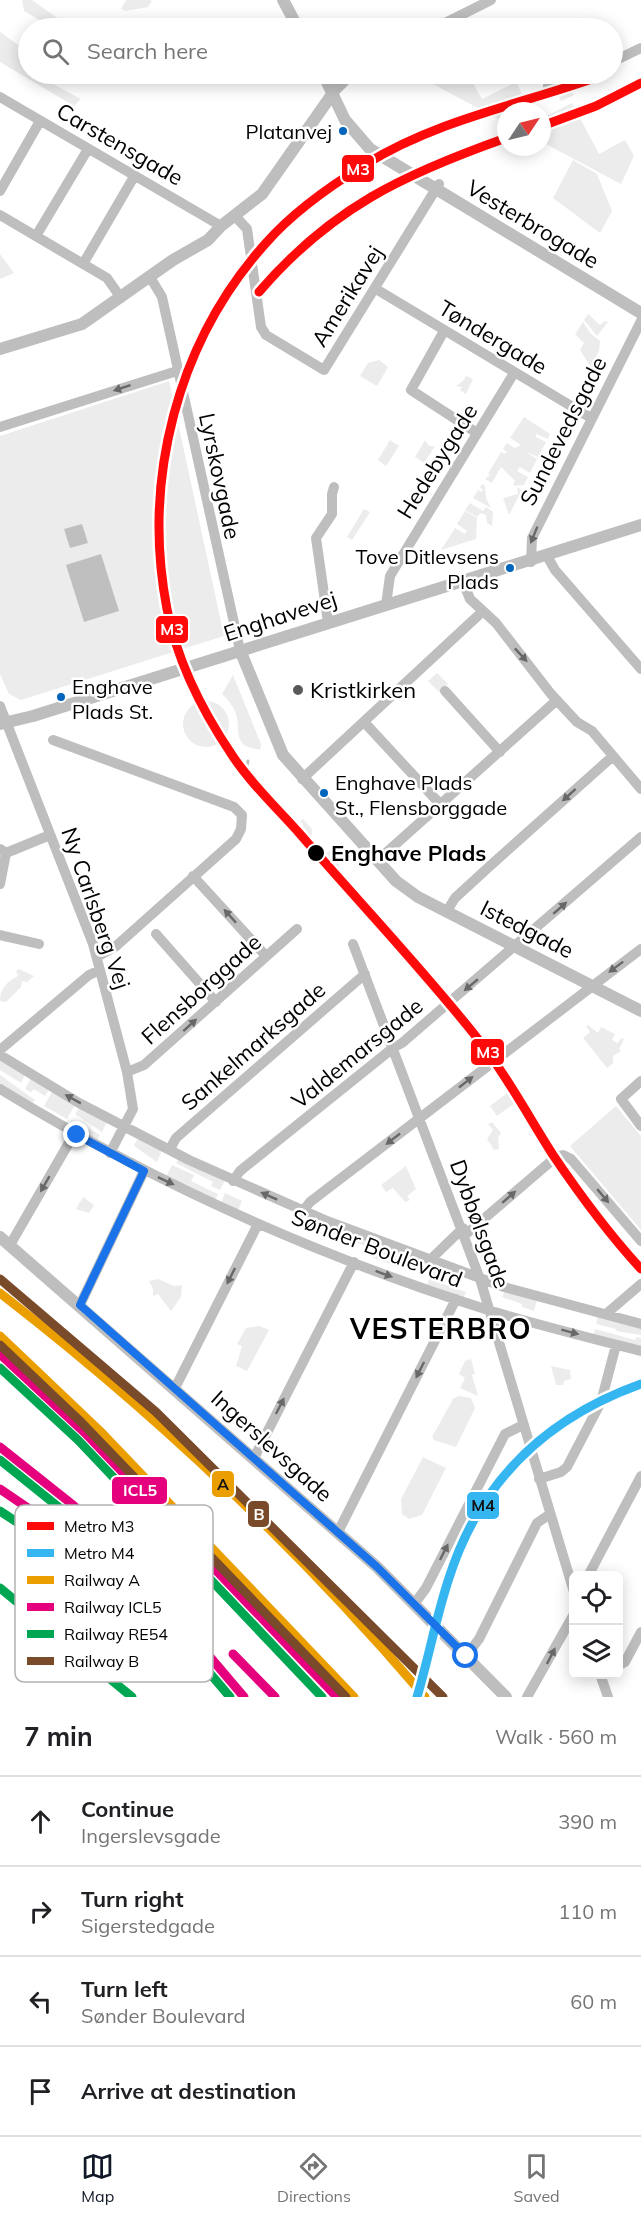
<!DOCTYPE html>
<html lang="en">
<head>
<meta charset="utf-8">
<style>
	body { margin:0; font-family:Mulish,sans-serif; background:#f6f6f6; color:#202124 }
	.controls { position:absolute; right:18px; bottom:18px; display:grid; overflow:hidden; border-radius:9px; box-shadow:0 3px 15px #0003 }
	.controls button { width:54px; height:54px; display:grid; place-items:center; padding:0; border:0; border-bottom:2px solid #e0e0e0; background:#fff; color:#202124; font:30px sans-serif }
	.compass { position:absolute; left:497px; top:102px; width:54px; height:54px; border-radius:50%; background:#fff; box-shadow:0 3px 15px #0003; rotate:55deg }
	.stop { position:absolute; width:18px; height:18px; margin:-14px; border:4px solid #1a73e8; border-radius:50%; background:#fff }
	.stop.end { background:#1a73e8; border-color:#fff; box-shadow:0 2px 6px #0008 }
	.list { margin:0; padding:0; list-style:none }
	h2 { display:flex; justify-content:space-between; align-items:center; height:78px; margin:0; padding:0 24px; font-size:26px }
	h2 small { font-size:20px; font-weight:400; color:#757577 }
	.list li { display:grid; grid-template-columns:39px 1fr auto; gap:18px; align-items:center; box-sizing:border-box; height:90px; padding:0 24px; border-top:2px solid #e0e0e0 }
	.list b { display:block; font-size:22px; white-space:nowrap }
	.list p { margin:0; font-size:20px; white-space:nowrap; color:#757577 }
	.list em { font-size:20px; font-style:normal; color:#757577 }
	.icon { flex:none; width:33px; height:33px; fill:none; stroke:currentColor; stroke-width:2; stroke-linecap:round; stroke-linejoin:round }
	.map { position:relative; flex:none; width:641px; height:1697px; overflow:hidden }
	.search { position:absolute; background:#fff; box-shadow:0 3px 15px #0003; left:18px; right:18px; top:18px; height:66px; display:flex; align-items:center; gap:15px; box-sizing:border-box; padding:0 21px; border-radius:33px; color:#757577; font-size:22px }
	.sheet { height:438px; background:#fff }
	nav { display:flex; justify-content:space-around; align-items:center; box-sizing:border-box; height:84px; border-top:2px solid #e0e0e0; background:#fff; font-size:16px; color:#757577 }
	nav a { display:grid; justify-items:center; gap:3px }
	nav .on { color:#111827 }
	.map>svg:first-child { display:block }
	.green { fill:#ececec }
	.water { fill:#bfbfbf }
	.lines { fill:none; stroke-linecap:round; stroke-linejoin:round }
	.stream { stroke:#bfbfbf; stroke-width:3 }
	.minor { stroke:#bebebe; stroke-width:10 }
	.tertiary { stroke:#bebebe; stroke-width:12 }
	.rail-1-casing { stroke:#fff; stroke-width:14 }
	.rail-2-casing { stroke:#fff; stroke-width:14 }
	.rail-3-casing { stroke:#fff; stroke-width:14 }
	.rail-4-casing { stroke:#fff; stroke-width:14 }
	.rail-1 { stroke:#eb9e00; stroke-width:9 }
	.rail-2 { stroke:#e5007d; stroke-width:9 }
	.rail-3 { stroke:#00a651; stroke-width:9 }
	.rail-4 { stroke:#7a4b2a; stroke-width:9 }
	.metro-1-casing { stroke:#fff; stroke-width:14 }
	.metro-2-casing { stroke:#fff; stroke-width:14 }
	.metro-1 { stroke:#ff0a0a; stroke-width:9 }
	.metro-2 { stroke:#36b6f1; stroke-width:9 }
	.oneway { fill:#686868 }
	.route { stroke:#1a73e8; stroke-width:8 }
	.bus-dot { fill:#0065bd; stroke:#fff; stroke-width:2 }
	.poi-dot { fill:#595959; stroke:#fff; stroke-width:2 }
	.stop-dot { fill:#000; stroke:#fff; stroke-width:2 }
	.labels { text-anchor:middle; stroke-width:5; stroke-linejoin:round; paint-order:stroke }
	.bus-label { font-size:20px; fill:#000; stroke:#fff; text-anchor:end }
	.street-label { font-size:22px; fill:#000; stroke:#fff }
	.poi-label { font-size:22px; fill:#000; stroke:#fff; text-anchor:start }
	.stop-label { font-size:22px; font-weight:bold; fill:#000; stroke:#fff; text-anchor:start }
	.district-label { font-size:28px; font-weight:bold; letter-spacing:1.5px; fill:#000; stroke:#fff }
	.key { fill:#fff; stroke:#b2b2b2; stroke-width:1.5 }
	.key-label { font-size:16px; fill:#000 }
	.line-badge { stroke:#fff; stroke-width:2 }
	.badge-label { font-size:16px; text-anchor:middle; font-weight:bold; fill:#fff }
	.pale-badge-label { font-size:16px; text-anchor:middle; font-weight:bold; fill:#111 }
</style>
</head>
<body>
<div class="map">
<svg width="641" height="1697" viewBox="0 0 641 1697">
	<rect width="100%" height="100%" fill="#fff"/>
	<!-- green -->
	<path class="green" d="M22,0H32L71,28H47L41,21L24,11Z
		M126,0H149L152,1L148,7L125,11L121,9Z
		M0,32L28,52V74H34L81,99L74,106L0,62Z
		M414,74H468L482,99L516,82L531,111H506V123Z
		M565,81L574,95L561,101L557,92L567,87Z
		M572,103L599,154L625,140L634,156L621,184L542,142V118Z
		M573,160L597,174L612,211L600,233L553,198Z
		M0,254L14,273L0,279Z
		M588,314L600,325L605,321L608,322L597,336L584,320Z
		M583,322L591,334L600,341L599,351L591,367L580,350L584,343L575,334Z
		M379,360L388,367L377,386L360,376L368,363Z
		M466,376L473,379L466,394L460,390L462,387L456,386L463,381Z
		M169,381L224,636L21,700L9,694L0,674V436Z
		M524,417L550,434L548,439L536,434V437L546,442L538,457L526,452L537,459L530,473L520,467L517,471L528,477L524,485L515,486L513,484L515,481L501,467L492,483L485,479L490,475L488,474L501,452L505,454L507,452L503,449L507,443L515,448L521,445L510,438Z
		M390,440L399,446L386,466L378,460Z
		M425,440L429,446H435L424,463L415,457Z
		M482,484L485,486L486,498L491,508L473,498L478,490L481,492L483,490L480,487Z
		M517,487L522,490L509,515L503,498L518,494Z
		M470,503L483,511L486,507L493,512L492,526L487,523L486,515L481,513L477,517L465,510Z
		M364,509L370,512L352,540L347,537Z
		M465,511L477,518L476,539L441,550L455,528L465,534L467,531L457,524Z
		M437,673L448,684L439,692L428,681Z
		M233,675L261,744L260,750C256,749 245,747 243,744C232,731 247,717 222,694Z
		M183 724a23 23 0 1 1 46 0a23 23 0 1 1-46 0Z
		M303,819L312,829L311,843L307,846L292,829L295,826L299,830L304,825L300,821Z
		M331,850L340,860L338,872L333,874L315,853H327Z
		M19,969L34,976L27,982L22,981L21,987L6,1002L0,1001C0,988 7,982 18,976L16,971Z
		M588,1025L598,1033L601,1027L615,1034L612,1040L617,1043L622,1038L624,1039L619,1049L621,1051L613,1056V1063L607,1068L583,1038L590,1032L586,1026Z
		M0,1059L25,1075L21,1083L0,1070Z
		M0,1075L35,1100L32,1104L0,1085Z
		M31,1078L49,1089L45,1096L34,1089L31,1092L25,1089Z
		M52,1092L75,1105L67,1119L44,1106Z
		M507,1093L515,1103L497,1116L490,1106Z
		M616,1106L641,1136V1230L570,1146Z
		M80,1107L107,1122L102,1132L75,1114Z
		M72,1120L100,1135L96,1142L68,1126Z
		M492,1122L501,1133L498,1138L499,1149L494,1150L487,1139L493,1130L488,1124Z
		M138,1138L162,1150L157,1162L134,1146Z
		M179,1158L225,1180L220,1190L211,1186L213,1182L176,1163Z
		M172,1165L194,1175L191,1181L218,1194L215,1201L166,1177Z
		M406,1166L416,1189L407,1196L410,1200L405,1202L393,1188L386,1192L381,1185Z
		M225,1193L242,1201L238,1211L221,1203Z
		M83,1197L94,1205L89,1213L76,1209Z
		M329,1226L372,1243L370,1248L326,1231Z
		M376,1244L406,1255L401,1268L371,1257Z
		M424,1262L451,1271L448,1280L421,1270Z
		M158,1279L174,1286L182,1285L181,1297L171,1311L158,1294L153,1296V1289L149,1281Z
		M429,1279L466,1292L463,1299L427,1286Z
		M505,1290L537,1300L534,1311L522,1307V1304L502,1297Z
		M598,1316L641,1328V1335L616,1331V1329L596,1324Z
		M259,1326L269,1330L247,1371L236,1366L242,1346L237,1344L246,1328Z
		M595,1329L635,1340L636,1337L641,1338V1348L593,1336Z
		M471,1359L475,1374L472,1375L478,1396L460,1388L465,1378L459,1374L465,1361Z
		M551,1366L570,1370L571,1379L564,1381L563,1385H556Z
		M458,1396L471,1398L475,1408L456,1447L434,1440L432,1437L453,1399Z
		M423,1457L446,1468L422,1515L409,1519L402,1514L401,1499Z"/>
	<!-- water -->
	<path class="water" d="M82,524L88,543L70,548L64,529Z
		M101,554L119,611L84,622L66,565Z"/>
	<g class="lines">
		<!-- stream -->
		<path class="stream" d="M244,779L248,761"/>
		<!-- minor -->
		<path class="minor" d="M435,28L491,0
			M612,62L641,48
			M548,86L573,74
			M333,93L352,74
			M0,97L221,226
			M0,191L40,121
			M0,215L107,278L121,298
			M235,216L247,229L261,327L266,335L324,370L439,184
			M36,236L88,149
			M83,264L135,175
			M150,277L162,297L240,650
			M376,289L591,418
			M444,331L411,390L477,433
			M0,427L177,371
			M547,556L555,570L641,669
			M531,562L532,538L641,321
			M463,582L470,599L496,623L551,694L577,722L592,731L641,789
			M386,605L390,576L514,373
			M328,622L316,538L332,514V494L334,487
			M445,691L500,752
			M0,706L93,944L127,1072L133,1109L110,1153
			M364,722L441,805
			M53,740L234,807L242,815L241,829L236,839L115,947L97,957
			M302,779L483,611
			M0,849L6,853L50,835
			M378,860L557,700
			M193,876L266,956
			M0,884L6,853
			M447,911L455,898L491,865L613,756
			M156,934L216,1002
			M0,935L39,944
			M353,944L480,1279L574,1592
			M0,1050L89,975L100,970
			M0,1055L79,1103L189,1160L327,1221L504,1287L641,1324
			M127,1072L144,1065L297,929
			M641,1081L621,1099L641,1126
			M0,1089C152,1182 317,1256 488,1310C538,1325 590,1338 641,1351
			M170,1149L176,1138L365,974
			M233,1181L240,1171L393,1048L402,1043L641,837
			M303,1211L310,1202L641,949
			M465,1235L556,1157L563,1155L571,1159L641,1241
			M10,1245L74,1134
			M430,1260L463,1228
			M80,1305L144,1171
			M606,1314L641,1284
			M175,1388L258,1224
			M254,1458L354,1262
			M539,1479L561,1472L567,1467L601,1402L616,1345
			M338,1532L456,1299
			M588,1576L641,1476
			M415,1603L426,1588L505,1434L523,1425
			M466,1656L479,1639L537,1523L550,1514
			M618,1666L625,1662L641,1632
			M600,1674L608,1697
			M527,1697L574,1614"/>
		<!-- tertiary -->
		<path class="tertiary" d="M283,0L298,28
			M323,74L345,120L370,149L641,313
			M0,349L82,324L173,260L208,240L221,226L262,194L333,93
			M240,650L283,755L396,881L418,897L641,1011
			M0,724L33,716L641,525
			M0,1237L377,1567L506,1697"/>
		<!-- rail-1 casing -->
		<g class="rail-1-casing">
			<path id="rail-1" d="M0,1293C154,1412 299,1549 425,1697
				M0,1336L102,1433L354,1697"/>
		</g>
		<!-- rail-2 casing -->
		<g class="rail-2-casing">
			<path id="rail-2" d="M0,1354L85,1433L337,1697
				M0,1447L73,1505L114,1544L244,1697
				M0,1489L113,1566
				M233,1654L275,1697"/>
		</g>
		<!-- rail-3 casing -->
		<g class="rail-3-casing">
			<path id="rail-3" d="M0,1368L78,1440L322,1697
				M0,1460L66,1513L106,1551L230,1697
				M0,1511L132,1598
				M0,1588L132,1697"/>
		</g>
		<!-- rail-4 casing -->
		<g class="rail-4-casing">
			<path id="rail-4" d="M0,1279L156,1412L443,1697
				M0,1345L81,1422L346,1697"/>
		</g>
		<!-- rail-1 -->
		<use href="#rail-1" class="rail-1"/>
		<!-- rail-2 -->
		<use href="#rail-2" class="rail-2"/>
		<!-- rail-3 -->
		<use href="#rail-3" class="rail-3"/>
		<!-- rail-4 -->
		<use href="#rail-4" class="rail-4"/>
		<!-- metro-1 casing -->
		<g class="metro-1-casing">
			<path id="metro-1" d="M606,74C527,103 438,119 366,164C330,186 294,211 266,243C177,342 142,480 167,609C177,661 203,712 232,755C251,784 278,809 300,834C358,901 419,965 474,1034C504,1071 527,1114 553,1155C580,1195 608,1233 641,1269
				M542,126L596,106L641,83
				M259,292C331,208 404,174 506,138"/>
		</g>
		<!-- metro-2 casing -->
		<g class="metro-2-casing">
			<path id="metro-2" d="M417,1697C429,1657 436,1617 449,1578C480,1481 546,1418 641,1384"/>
		</g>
		<!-- metro-1 -->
		<use href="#metro-1" class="metro-1"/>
		<!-- metro-2 -->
		<use href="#metro-2" class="metro-2"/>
	</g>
	<!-- one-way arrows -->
	<defs><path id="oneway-solid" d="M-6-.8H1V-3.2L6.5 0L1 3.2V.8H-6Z" transform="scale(1.5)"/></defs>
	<g class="oneway">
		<use href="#oneway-solid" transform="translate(122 388) rotate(162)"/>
		<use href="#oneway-solid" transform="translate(534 535) rotate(112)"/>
		<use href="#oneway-solid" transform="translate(521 655) rotate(47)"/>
		<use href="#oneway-solid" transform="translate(569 795) rotate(138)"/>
		<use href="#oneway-solid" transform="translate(560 908) rotate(-41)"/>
		<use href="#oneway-solid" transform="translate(230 916) rotate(-132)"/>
		<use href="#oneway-solid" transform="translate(616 967) rotate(143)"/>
		<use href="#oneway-solid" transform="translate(471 985) rotate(140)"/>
		<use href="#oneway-solid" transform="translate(190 1025) rotate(-42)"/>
		<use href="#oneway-solid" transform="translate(466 1082) rotate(-38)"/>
		<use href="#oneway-solid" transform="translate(73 1099) rotate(-151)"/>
		<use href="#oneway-solid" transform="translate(393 1139) rotate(142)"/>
		<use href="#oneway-solid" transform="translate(166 1181) rotate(25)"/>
		<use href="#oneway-solid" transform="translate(45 1184) rotate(120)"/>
		<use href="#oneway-solid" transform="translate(269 1196) rotate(-156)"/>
		<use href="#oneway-solid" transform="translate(603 1196) rotate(50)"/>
		<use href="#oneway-solid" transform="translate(509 1197) rotate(-41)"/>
		<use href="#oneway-solid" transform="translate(384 1274) rotate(20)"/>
		<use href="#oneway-solid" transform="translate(231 1276) rotate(117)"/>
		<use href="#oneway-solid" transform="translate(570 1332) rotate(15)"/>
		<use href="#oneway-solid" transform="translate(420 1370) rotate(117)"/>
		<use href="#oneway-solid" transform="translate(280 1406) rotate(-63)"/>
		<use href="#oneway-solid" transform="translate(444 1552) rotate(-63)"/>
		<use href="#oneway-solid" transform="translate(551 1656) rotate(-63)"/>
	</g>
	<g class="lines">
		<!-- route -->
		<path class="route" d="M77,1135L144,1171L80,1305L377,1567L466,1656"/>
	</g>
	<!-- markers -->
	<g class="bus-dot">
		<circle cx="343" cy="131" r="5"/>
		<circle cx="510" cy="568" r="5"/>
		<circle cx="61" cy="697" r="5"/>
		<circle cx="324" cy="793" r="5"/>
	</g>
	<circle class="poi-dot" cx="298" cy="690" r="6"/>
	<circle class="stop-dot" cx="316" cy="853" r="9"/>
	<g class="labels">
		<!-- bus labels -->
		<g class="bus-label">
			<text x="332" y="139">Platanvej</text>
			<text x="499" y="564">Tove Ditlevsens<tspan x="499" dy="25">Plads</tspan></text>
			<text x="72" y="694" text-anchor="start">Enghave<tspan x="72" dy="25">Plads St.</tspan></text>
			<text x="335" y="790" text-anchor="start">Enghave Plads<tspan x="335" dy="25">St., Flensborggade</tspan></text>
		</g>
		<!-- street labels -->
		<g class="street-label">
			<text transform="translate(120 144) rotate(30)" y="8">Carstensgade</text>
			<text transform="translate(533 224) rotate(31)" y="8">Vesterbrogade</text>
			<text transform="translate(347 296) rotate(-58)" y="8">Amerikavej</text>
			<text transform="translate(493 337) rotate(31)" y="8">Tøndergade</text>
			<text transform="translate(563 431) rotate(-63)" y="8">Sundevedsgade</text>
			<text transform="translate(437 461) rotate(-58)" y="8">Hedebygade</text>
			<text transform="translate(220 476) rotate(78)" y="8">Lyrskovgade</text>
			<text transform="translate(280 616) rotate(-18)" y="8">Enghavevej</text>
			<text transform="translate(96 908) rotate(71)" y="8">Ny Carlsberg Vej</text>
			<text transform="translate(527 929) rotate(27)" y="8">Istedgade</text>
			<text transform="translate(201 989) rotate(-42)" y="8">Flensborggade</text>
			<text transform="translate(253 1046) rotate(-41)" y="8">Sankelmarksgade</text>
			<text transform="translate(357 1053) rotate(-39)" y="8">Valdemarsgade</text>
			<text transform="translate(480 1224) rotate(70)" y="8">Dybbølsgade</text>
			<text transform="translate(377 1248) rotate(21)" y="8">Sønder Boulevard</text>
			<text transform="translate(272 1446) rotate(42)" y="8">Ingerslevsgade</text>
		</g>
		<!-- poi labels -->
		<g class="poi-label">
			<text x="310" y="698">Kristkirken</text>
		</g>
		<!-- stop labels -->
		<g class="stop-label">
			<text x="331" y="861">Enghave Plads</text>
		</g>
		<!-- district labels -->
		<g class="district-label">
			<text x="441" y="1339">VESTERBRO</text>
		</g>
	</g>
	<!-- legend -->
	<rect x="15" y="1505" width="198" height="177" rx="9" class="key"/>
	<rect x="27" y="1522" width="27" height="8" fill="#ff0a0a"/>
	<rect x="27" y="1549" width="27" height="8" fill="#36b6f1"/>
	<rect x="27" y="1576" width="27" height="8" fill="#eb9e00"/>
	<rect x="27" y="1603" width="27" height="8" fill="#e5007d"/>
	<rect x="27" y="1630" width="27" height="8" fill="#00a651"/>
	<rect x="27" y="1657" width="27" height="8" fill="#7a4b2a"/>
	<g class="key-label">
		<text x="64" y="1532">Metro M3</text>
		<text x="64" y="1559">Metro M4</text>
		<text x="64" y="1586">Railway A</text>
		<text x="64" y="1613">Railway ICL5</text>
		<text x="64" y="1640">Railway RE54</text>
		<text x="64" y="1667">Railway B</text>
	</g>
	<g class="line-badge">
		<rect x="341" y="154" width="34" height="29" rx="6" fill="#ff0a0a"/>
		<rect x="155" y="615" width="34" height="29" rx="6" fill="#ff0a0a"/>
		<rect x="470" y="1038" width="35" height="28" rx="6" fill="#ff0a0a"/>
		<rect x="211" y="1470" width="24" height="28" rx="6" fill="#eb9e00"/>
		<rect x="111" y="1476" width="57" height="29" rx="6" fill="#e5007d"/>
		<rect x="466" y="1491" width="34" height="29" rx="6" fill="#36b6f1"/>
		<rect x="247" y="1500" width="23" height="28" rx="6" fill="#7a4b2a"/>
	</g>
	<g class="badge-label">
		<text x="358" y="175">M3</text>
		<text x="172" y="635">M3</text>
		<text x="488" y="1058">M3</text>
		<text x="140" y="1496">ICL5</text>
		<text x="259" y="1520">B</text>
	</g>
	<g class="pale-badge-label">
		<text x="223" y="1490">A</text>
		<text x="483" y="1511">M4</text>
	</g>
</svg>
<div class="controls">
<button><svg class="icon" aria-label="locate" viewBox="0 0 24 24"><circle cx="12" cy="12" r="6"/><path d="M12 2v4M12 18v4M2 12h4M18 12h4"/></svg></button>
<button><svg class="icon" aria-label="layers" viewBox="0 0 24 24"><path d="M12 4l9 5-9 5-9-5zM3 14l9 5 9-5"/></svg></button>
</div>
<svg class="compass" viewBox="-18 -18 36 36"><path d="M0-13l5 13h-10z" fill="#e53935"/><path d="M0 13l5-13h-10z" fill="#757577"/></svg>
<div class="stop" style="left:466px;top:1656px"></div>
<div class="stop end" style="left:77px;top:1135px"></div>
<div class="search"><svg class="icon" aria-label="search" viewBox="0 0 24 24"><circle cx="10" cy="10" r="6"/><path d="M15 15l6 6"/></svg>Search here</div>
</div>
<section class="sheet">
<h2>7 min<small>Walk · 560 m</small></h2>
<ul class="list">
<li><svg class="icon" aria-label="ahead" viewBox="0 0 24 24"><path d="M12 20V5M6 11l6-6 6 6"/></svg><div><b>Continue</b><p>Ingerslevsgade</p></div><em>390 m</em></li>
<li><svg class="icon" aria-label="right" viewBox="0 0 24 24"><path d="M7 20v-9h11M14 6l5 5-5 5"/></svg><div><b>Turn right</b><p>Sigerstedgade</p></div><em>110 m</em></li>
<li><svg class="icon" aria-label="left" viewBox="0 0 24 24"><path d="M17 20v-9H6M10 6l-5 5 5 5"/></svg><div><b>Turn left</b><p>Sønder Boulevard</p></div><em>60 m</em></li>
<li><svg class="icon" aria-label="arrive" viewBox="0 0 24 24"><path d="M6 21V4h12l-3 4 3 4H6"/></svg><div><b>Arrive at destination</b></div></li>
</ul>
</section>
<nav>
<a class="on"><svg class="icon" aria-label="map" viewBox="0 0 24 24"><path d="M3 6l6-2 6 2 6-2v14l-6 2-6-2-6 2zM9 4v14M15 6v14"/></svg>Map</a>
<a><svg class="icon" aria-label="directions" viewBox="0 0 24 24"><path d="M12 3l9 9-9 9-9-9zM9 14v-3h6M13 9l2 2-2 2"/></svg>Directions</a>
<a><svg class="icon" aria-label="saved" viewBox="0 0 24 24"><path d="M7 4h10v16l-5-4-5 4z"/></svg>Saved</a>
</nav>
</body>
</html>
